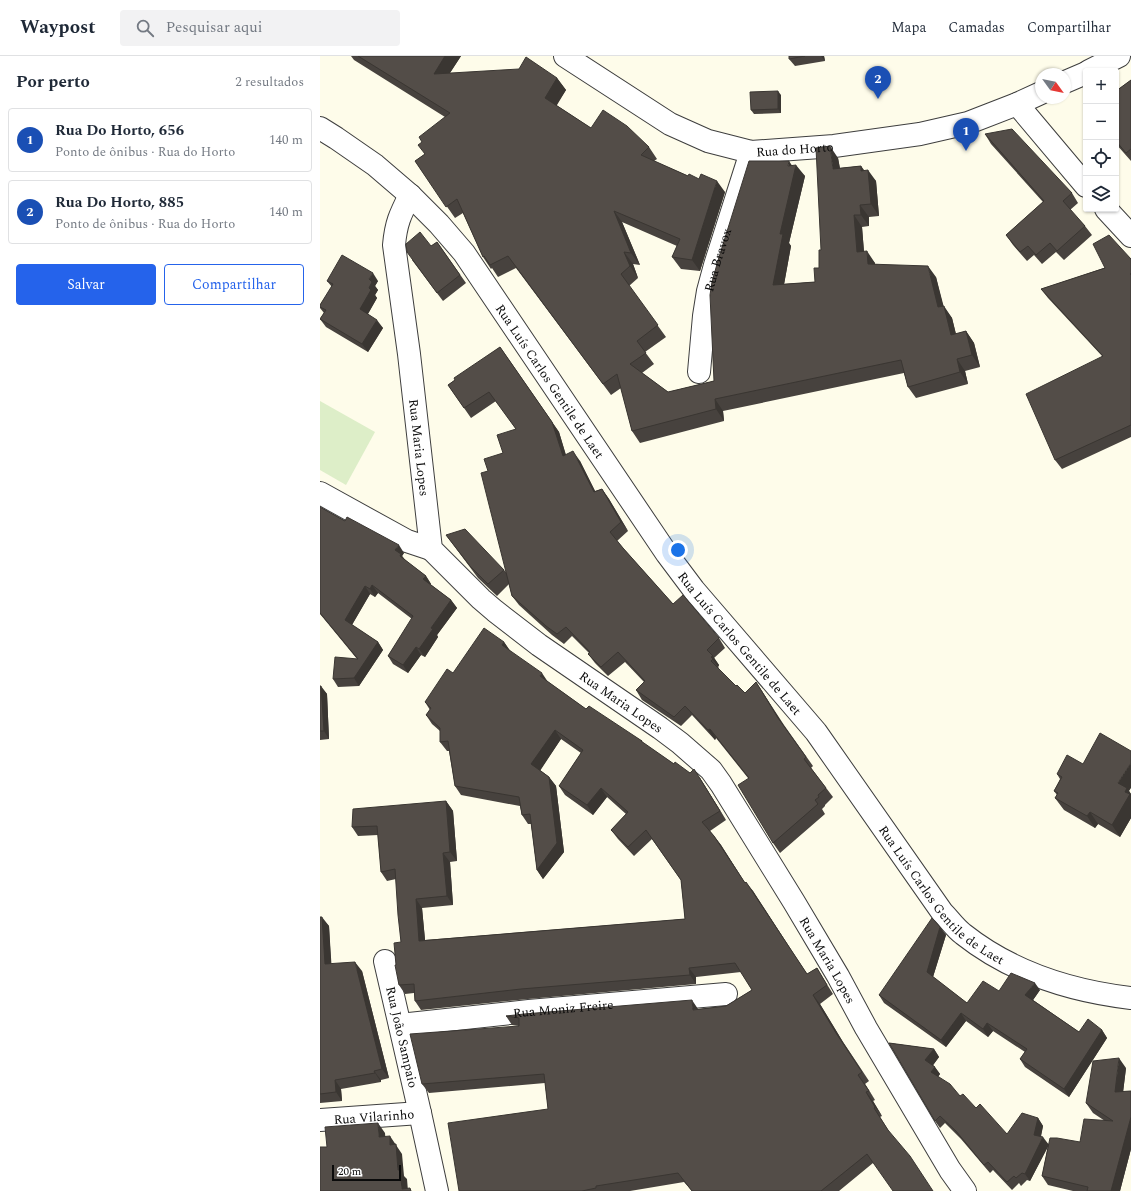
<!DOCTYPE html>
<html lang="pt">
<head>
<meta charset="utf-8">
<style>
	body { margin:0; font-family:Spectral,serif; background:#f2f2f3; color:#1f2937 }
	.controls { position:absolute; right:12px; top:12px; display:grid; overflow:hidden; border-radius:4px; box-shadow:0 1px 3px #0004 }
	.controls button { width:36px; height:36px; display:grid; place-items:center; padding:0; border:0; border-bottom:1px solid #e0e1e3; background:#fff; color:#1f2937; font:20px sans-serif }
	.compass { position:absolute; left:715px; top:12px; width:36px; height:36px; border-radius:50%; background:#fff; box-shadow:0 1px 3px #0004; rotate:123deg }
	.scale { position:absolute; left:12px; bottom:10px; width:69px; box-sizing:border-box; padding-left:4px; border:2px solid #0b0b0b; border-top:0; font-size:11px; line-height:14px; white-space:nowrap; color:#0b0b0b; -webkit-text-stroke:3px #fff; paint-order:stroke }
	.you { position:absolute; left:358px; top:494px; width:14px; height:14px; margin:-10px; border:3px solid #fff; border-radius:50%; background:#1a73e8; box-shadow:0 0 0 6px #1a73e833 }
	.badge { display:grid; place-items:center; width:26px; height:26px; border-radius:50%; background:#2563eb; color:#fff; font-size:13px; font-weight:700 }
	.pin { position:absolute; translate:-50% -33px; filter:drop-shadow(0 1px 2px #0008) }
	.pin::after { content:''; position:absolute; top:21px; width:14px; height:12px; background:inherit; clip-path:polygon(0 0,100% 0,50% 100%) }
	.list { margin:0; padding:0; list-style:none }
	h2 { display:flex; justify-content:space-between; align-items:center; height:52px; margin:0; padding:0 16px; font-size:17px }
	h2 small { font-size:13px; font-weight:400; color:#747a83 }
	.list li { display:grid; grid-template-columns:26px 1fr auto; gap:12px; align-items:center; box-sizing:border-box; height:64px; margin:0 8px 8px; padding:0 8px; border:1px solid #e0e1e3; border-radius:4px }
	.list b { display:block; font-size:15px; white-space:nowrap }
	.list p { margin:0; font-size:13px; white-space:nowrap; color:#747a83 }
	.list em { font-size:13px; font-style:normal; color:#747a83 }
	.actions { display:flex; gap:8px; padding:12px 16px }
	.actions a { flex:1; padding:9px 0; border:1px solid #2563eb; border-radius:4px; text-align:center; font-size:14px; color:#2563eb }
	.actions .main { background:#2563eb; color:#fff }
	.icon { flex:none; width:22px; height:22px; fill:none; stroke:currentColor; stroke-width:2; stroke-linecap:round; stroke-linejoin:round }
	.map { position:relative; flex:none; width:811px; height:1135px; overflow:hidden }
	header { display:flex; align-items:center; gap:24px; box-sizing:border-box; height:56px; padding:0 20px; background:#fff; border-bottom:1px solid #e0e1e3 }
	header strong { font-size:19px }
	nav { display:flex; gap:22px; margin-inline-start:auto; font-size:14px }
	.search { width:280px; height:36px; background:#f2f2f3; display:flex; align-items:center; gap:10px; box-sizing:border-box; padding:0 14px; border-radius:4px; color:#747a83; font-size:15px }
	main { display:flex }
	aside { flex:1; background:#fff }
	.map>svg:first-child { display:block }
	.pitch { fill:#ddeec8 }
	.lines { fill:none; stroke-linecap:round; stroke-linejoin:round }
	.minor-casing { stroke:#3e3e3e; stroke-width:24 }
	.minor { stroke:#fff; stroke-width:22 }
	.wall { fill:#47423e }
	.shaded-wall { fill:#3a3632 }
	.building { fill:#534d48; stroke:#3a3632 }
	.labels { text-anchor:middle; stroke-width:4; stroke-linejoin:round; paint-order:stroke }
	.street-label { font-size:13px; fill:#0b0b0b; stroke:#fff }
</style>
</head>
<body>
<header>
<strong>Waypost</strong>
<div class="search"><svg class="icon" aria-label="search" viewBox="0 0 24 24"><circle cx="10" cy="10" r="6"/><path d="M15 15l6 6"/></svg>Pesquisar aqui</div>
<nav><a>Mapa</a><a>Camadas</a><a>Compartilhar</a></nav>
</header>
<main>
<aside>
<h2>Por perto<small>2 resultados</small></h2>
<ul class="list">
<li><span class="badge" style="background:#1a4fb4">1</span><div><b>Rua Do Horto, 656</b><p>Ponto de ônibus · Rua do Horto</p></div><em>140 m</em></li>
<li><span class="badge" style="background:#1a4fb4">2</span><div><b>Rua Do Horto, 885</b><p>Ponto de ônibus · Rua do Horto</p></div><em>140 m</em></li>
</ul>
<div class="actions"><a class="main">Salvar</a><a>Compartilhar</a></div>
</aside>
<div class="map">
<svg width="811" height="1135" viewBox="0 0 811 1135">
	<rect width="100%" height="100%" fill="#fefcea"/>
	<!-- pitch -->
	<path class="pitch" d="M0,345L55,376L26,429L0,414Z"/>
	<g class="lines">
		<!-- minor casing -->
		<g class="minor-casing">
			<g id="minor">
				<path id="s1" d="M245,0L350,68L388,85L431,96L514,90L600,78L648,67L697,48L721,37"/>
				<path d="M769,15L799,0"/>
				<path d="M745,26L766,17"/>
				<path d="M697,48L766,130"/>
				<path id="s2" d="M0,72L16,82L55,109L90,139L119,168L144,197L347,498L374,534L496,676L622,856C629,863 635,872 643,878C691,916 751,935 811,942"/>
				<path id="s3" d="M90,139C80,159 76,167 74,189L89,298L111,493L161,543L175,555L219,589L340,672L360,687L391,714L401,728L474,846L518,920L546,972L630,1114L645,1135"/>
				<path d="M786,153L811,180"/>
				<path id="s4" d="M379,316L384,260L388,235L395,209L431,96"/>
				<path d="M0,437L87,485L111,493"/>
				<path id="s5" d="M65,905L100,1057L117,1135"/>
				<path id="s6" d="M80,969L209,955L406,938"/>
				<path id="s7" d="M0,1064L100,1057"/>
			</g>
		</g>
		<!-- minor -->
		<use href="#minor" class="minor"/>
	</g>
	<!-- wall -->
	<path class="wall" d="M31,0H141L130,17L237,22L246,34L236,49L271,72L329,91L337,103L334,105L405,136L380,215L361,213L352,201L357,190L302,166L320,209L313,208L318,222L309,230L346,281L325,296L334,308L322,317L348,336L394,325L472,109L485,120L469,187L471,190L464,228L495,226L499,212L501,194L518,102L520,112L541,110L544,114L556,125L559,160L549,161V170L542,171L544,196L555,207V208L616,221L623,250L632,262L636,278L646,275L654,287L660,311L645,315L648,328L596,342L588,331L584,317L403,355L404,365L320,387L312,375L301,332L291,339L196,212L178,221L172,212L171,213L163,201L143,157L135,162L95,105L105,98L102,86L125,61L34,4Z
		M469,0H504L505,5L475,10L469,3Z
		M811,24V105L796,88V35Z
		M461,39V57L434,58L431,54Z
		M665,78L752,137L758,147L750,154L765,170L772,179L744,204L736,196L722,208L714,199L707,205L693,189L686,179L723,146L671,88Z
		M117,186L146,227L123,245L92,204Z
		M811,203V381L742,413L735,404L782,300L728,242L721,233Z
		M7,225H58L55,230L58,234L55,239L57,242L48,258L63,272L48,296L6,271L0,263L4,257L0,252V249L12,231Z
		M180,291L239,376L246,399L260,405L275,435L282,433L289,443L308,475L297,485L303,492L353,548L399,582L405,592L394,602L399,609L398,611L399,612V613L416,630L425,637L436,626L464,669L493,710L491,712L513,741L505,749V750L502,753L505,758L460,797L453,787L428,722L396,682L395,684L372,659L361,670L322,644L316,634L324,626L305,606L288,620L275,607L268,598L269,597L252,580L244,588L232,579L199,549L192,540L189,528L177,540L158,522L126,479L184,514L187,517L168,415L183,397L196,373L176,345L151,362L128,329Z
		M0,451L84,497L82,500L85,504L106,520L111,528H110L131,544L137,552L117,579L118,581L105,601L101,599L88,617L73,608L68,600L92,563L58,537L55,541L50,538L32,569L58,586L63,594L39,630L18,631L13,623L37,603L0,558Z
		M184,586L190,595L227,625L266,653L322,685L323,687L354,708L370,717L380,722L406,764L390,775L394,780L401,789L425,827L433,835L487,918L497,912L503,922L513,938L500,948L523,986L549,1025L545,1028L555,1044L553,1045L562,1060L560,1061L570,1077L553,1107L519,1135H372L364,1126L310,1135H139L228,1053L225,1027L109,1037L102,1028L199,970L192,969L186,960L379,953L406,950L432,934L421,916L376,921V928L208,943L101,954L95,945L94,937L85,938L79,929L76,909L81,886L76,823L67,825L61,816L58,779L38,780L32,771L126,745L133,755L137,805L130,806L133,849L102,852L105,884L365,863L361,824L332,783L314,800L298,783L291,774L306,758L287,741L273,759L245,739L239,730L261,697L241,683L220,714L229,721L236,730L244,796L223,823L217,814L211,768H208L202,759L200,750L141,739L135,730L129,695H127L120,686V675L112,668L106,659L110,654L105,646L133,617Z
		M0,630L7,638L9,683L0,684Z
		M737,718L809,735L811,738V762L800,781L778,768L775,772L744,754L735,742L737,739L734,735L740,723Z
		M0,861L9,870L11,908L42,915L69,1022L61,1024V1026L21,1033L22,1045L0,1047Z
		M620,871L626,879L613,921L647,947L679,935L720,934L713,944L759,976L782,974L787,982L749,1041L705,1011L700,1003L705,996L673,975L668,981L646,965L626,991L564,947L559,939Z
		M569,987L614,993L619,1001L613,1009L620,1018L618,1021L640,1040L656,1052L687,1078L718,1062L723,1070L721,1081L728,1088L760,1086L785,1065L773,1057L766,1047L806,1012L803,1036L811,1035V1093L800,1135H753L728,1129L722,1120L728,1090L710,1125L707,1124L701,1130L699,1127L692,1134L673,1114L670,1117L641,1083L625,1067L620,1072L615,1065Z"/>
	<!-- shaded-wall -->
	<path class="shaded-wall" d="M125,0H141L122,29L114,18Z
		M501,0H504L505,5Z
		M237,22L246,34L234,54L225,42Z
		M458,35L461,39V57L458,53Z
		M510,90L518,102L522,125L513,113Z
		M469,105L475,114L476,109L485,120L469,187L471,190L462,240L453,229Z
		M541,110L548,121V114L556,125L559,160L551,148L541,115Z
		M397,125L405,136L380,215L372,204Z
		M540,149L549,161V170L541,159Z
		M294,155L302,166L320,209L311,197Z
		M534,159L542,171L545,208L537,196Z
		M547,195L555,207L556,220L548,208Z
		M304,196L313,208L318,222L310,210Z
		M608,210L616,221L627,263L618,251Z
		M53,217L58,225L55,230L58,234L55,239L57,242L46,261L40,253L49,232V223Z
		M624,250L632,262L639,291L631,279Z
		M57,264L63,272L48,296L42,288Z
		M646,275L654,287L660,311L652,299Z
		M180,291L239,376L249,410L243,400Z
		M637,303L645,315L648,328L640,316Z
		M395,343L403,355L404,365L396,353Z
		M253,395L260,405L280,445L274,436Z
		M282,433L289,443L308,475L301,466Z
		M79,489L84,497L82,500L87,506L86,508L75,494Z
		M106,520L111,528L109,531L103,523Z
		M52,529L58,537L55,541L50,533Z
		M45,530L50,538L30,572L25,564Z
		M131,544L137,552L117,579L118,581L105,601L99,593L111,572Z
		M58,586L63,594L39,630L34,622Z
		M184,586L191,596L182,589Z
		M96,591L101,599L88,617L83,609Z
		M393,600L399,609L398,611L391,601Z
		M222,617L228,626L220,620Z
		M436,626L442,635L465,672L458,662Z
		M1,630L7,638L9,683L4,675Z
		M390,673L396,682L395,684L388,674Z
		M235,674L241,683L218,718L211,708Z
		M811,707V732L809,735L811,738V762L800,781L792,769L798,727Z
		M374,713L380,722L406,764L400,755Z
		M229,721L236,730L244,796L223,823L217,814Z
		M281,732L287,741L273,759L267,749Z
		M126,745L133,755L137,805L130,796Z
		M770,756L778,768L775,772L767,760Z
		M394,780L401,789L431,836L425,827Z
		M123,797L130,806L133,849L127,840Z
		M426,826L433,835L493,928L487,918Z
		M96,843L102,852L106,894L99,885Z
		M2,861L9,870L12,917L5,908Z
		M620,871L626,879L612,924L607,916Z
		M35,906L42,915L69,1022L62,1013Z
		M369,912L376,921V928L370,919Z
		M715,927L720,934L711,947L705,939Z
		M493,939L500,948L523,986L549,1025L516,977Z
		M372,944L378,953L373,954Z
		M641,957L646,965L626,991L621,984Z
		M667,967L673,975L668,981L663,973Z
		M782,974L787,982L749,1041L744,1033Z
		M614,993L619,1001L611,1012L605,1004Z
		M799,1002L806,1012L802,1045L795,1036Z
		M615,1011L620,1018L616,1023L611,1016Z
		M54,1015L61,1024V1026L55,1017Z
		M538,1019L545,1028L555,1044L549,1035Z
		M15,1024L21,1033L22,1045L16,1036Z
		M546,1036L553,1045L562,1060L555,1051Z
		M811,1061V1093L800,1135H791Z
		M718,1062L723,1070L719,1087L714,1079Z
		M58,1067L65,1077L66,1090L59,1081Z
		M70,1080L82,1098L84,1120L87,1123L88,1135L82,1133L78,1114L70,1089Z
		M723,1081L729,1089L710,1125L705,1118Z"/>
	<!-- building -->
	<path class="building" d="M38,0H125L114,18L199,13L206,1L237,22L225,42L271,72L283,54L307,70L329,91L321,99L368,120L369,118L379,123L381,118L397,125L372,204L352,201L360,183L294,155L311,197L304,196L310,210L301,218L338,269L317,285L326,297L310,308L348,336L394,325L390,239L392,226L399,201L429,105H469L468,110L476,109L460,178H463L453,229L495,226L494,212H499V194H501L496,92L510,90L513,113L541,110V115L548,114L551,148L540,149L541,159H534L537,196L547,195L548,208L608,210L618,251L624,250L631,279L646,275L652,299L637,303L640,316L588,331L581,304L395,343L396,353L312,375L297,318L283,328L188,200L170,209L164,200L163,201L137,143L126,151L95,105L105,98L98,89L102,86L99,81L130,57Z
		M469,0H485L469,3Z
		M811,24V93L806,97L796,85V35Z
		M458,35V53L431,54L430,36Z
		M692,73L752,137L743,145L765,170L737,195L730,187L716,199L708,190L700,196L686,179L724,145L665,78Z
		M100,176L111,190L117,186L140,219L117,237L87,196L86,188Z
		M789,179L811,203V217L810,218L811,219V369L735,404L706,338L783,300L721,233L785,212L773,188Z
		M22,199L53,217L49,223L52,226L49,232L51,234L40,253L57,264L42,288L0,263L6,254L0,251V249L13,228L7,225Z
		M180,291L232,366L243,400L253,395L274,436L282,433L301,466L290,476L303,492L353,548L363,539L399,582L387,594L393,600L391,601L393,603L391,605L416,630L417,629L425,637L436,626L458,662L486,701L484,703L506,732L498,739L499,741L495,744L498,748L453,787L418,729L429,722L390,673L388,674L365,650L354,661L316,634L325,625L298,596L281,611L268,598L270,596L246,571L237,578L226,570L192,540L161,417L168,415L164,403L183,397L177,379L196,373L169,336L144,352L128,329L135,324L134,322Z
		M0,451L25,465L27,461L79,489L75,494L81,498L80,500L106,520L103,523L131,544L111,572L113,573L99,593L96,591L83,609L68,600L93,560L52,529L50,533L45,530L25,564L58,586L34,622L13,623L15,601L38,603L0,557Z
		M145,473L184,514L168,528L150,510L126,479Z
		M164,572L184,586L182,589L222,617L220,620L266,653L269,650L322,685H321L354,708L355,706L370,717L374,713L400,755L382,766L394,780L425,827L426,826L487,918L497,912L507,929L493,939L516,977L542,1016L538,1019L549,1035L546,1036L555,1051L554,1052L568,1074L590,1100L613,1135H573L547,1098L501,1135H372L358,1117L276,1130V1132L262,1135H139L128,1067L228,1053L224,1018L102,1028L90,978L199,970V962L186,960L204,958L372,944L373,954L406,950L432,934L415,907L369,912L370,919L201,933L95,945L94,928L79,929L75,909H76L74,887L81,886L78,859L75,813L61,816L57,770L32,771L33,753L126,745L130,796L123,797L127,840L96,843L99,885L365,863L361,824L326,774L308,791L291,774L308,756L281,732L267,749L239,730L263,694L235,674L211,708L229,721L237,787L217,814L210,758L202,759L199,741L135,730L128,685L120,686V672L106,659L111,652L105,646L127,613L133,617Z
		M0,630H1L4,675H0Z
		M780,677L811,695V707L798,727L807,732L805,736L810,738L792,769L770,756L767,760L735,742L738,737L734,735L742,721L737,718L747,699L763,708Z
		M0,861H2L5,908L35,906L62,1013L54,1015L55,1017L15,1024L16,1036L0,1038Z
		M612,862L620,871L607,916L647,947L663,925L679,935L691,917L715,927L705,939L759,976L768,963L782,974L744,1033L700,1003L707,993L667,967L663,973L641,957L621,984L559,939Z
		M569,987L614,993L605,1004L615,1011L611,1016L630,1028L640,1040L643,1038L656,1052L660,1048L687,1078L702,1057L718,1062L714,1079L723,1081L705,1118L702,1117L696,1122L694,1120L687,1126L668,1106L664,1109L636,1075L620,1060L615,1065Z
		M799,1002L795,1036L811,1035V1061L791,1135H767L768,1131L722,1120L730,1082H737L760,1086L764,1063L793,1065L766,1047L773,1005Z
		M58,1067L59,1081L70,1080V1089L76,1088L78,1114H80L82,1133L90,1132L91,1135H0V1091H7L5,1071Z"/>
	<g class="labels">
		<!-- street labels -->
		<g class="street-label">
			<text dy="5" stroke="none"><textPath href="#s1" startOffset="255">Rua do Horto</textPath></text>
			<text dy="5" stroke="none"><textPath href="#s4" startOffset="114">Rua Bravox</textPath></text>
			<text dy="5" stroke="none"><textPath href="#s2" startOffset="346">Rua Luís Carlos Gentile de Laet</textPath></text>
			<text dy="5" stroke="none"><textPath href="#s3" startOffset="257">Rua Maria Lopes</textPath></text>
			<text dy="5" stroke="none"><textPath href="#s2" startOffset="670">Rua Luís Carlos Gentile de Laet</textPath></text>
			<text dy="5" stroke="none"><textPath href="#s3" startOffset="604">Rua Maria Lopes</textPath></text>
			<text dy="5" stroke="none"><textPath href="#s2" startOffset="994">Rua Luís Carlos Gentile de Laet</textPath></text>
			<text dy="5" stroke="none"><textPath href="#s3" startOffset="940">Rua Maria Lopes</textPath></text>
			<text dy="5" stroke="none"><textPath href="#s6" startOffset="164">Rua Moniz Freire</textPath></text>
			<text dy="5" stroke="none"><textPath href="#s5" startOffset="78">Rua João Sampaio</textPath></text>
			<text dy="5" stroke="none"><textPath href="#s7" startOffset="54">Rua Vilarinho</textPath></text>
		</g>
	</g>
</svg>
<div class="controls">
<button>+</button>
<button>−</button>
<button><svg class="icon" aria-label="locate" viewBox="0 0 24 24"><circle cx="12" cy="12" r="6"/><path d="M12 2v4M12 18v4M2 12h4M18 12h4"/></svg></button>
<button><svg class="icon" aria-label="layers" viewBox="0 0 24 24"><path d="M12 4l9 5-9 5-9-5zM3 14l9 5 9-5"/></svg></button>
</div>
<svg class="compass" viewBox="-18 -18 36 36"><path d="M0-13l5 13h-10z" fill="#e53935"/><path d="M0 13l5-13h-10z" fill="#747a83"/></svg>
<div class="scale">20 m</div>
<div class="you"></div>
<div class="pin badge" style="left:646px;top:95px;background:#1a4fb4">1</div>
<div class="pin badge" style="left:558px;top:43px;background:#1a4fb4">2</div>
</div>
</main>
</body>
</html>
